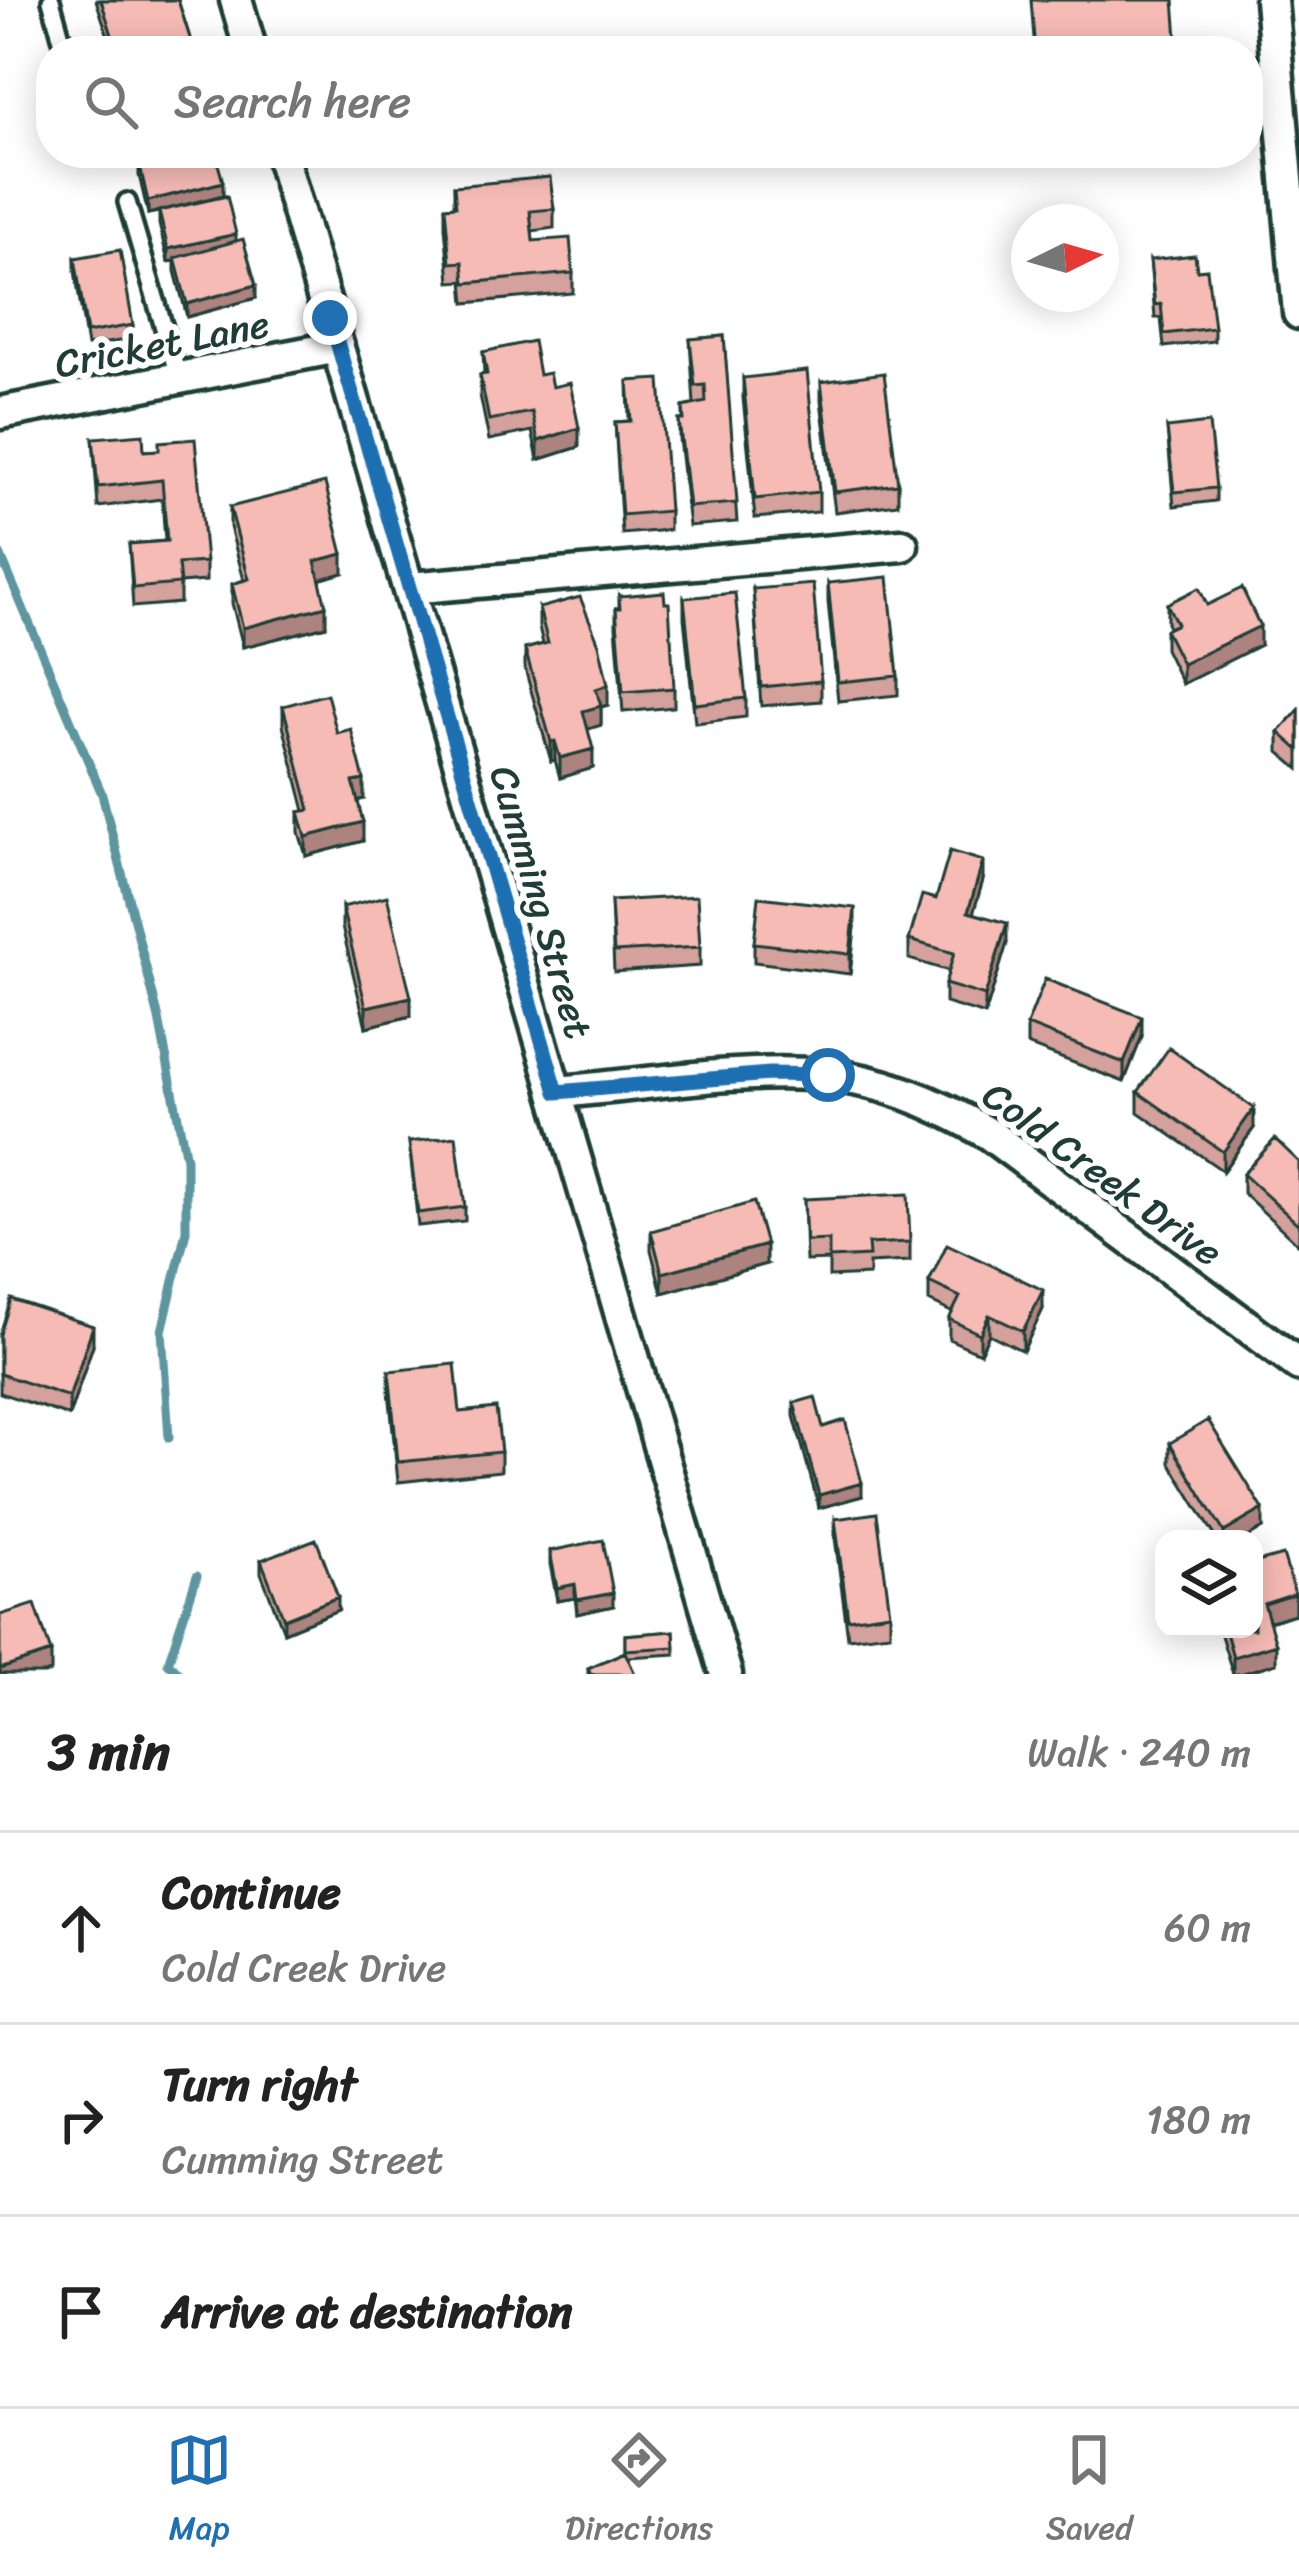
<!DOCTYPE html>
<html lang="en">
<head>
<meta charset="utf-8">
<style>
	body { margin:0; font-family:Sriracha,sans-serif; background:#f2f2f2; color:#222 }
	.controls { position:absolute; right:36px; bottom:36px; display:grid; overflow:hidden; border-radius:24px; box-shadow:0 6px 30px #0003 }
	.controls button { width:108px; height:108px; display:grid; place-items:center; padding:0; border:0; border-bottom:3px solid #e0e0e0; background:#fff; color:#222; font:60px sans-serif }
	.compass { position:absolute; left:1011px; top:204px; width:108px; height:108px; border-radius:50%; background:#fff; box-shadow:0 6px 30px #0003; rotate:85deg }
	.stop { position:absolute; width:36px; height:36px; margin:-27px; border:9px solid #1f6fb2; border-radius:50%; background:#fff }
	.stop.end { background:#1f6fb2; border-color:#fff; box-shadow:0 3px 12px #0008 }
	.list { margin:0; padding:0; list-style:none }
	h2 { display:flex; justify-content:space-between; align-items:center; height:156px; margin:0; padding:0 48px; font-size:51px }
	h2 small { font-size:39px; font-weight:400; color:#767676 }
	.list li { display:grid; grid-template-columns:78px 1fr auto; gap:36px; align-items:center; box-sizing:border-box; height:192px; padding:0 48px; border-top:3px solid #e0e0e0 }
	.list b { display:block; font-size:45px; white-space:nowrap }
	.list p { margin:0; font-size:39px; white-space:nowrap; color:#767676 }
	.list em { font-size:39px; font-style:normal; color:#767676 }
	.icon { flex:none; width:66px; height:66px; fill:none; stroke:currentColor; stroke-width:2; stroke-linecap:round; stroke-linejoin:round }
	.map { position:relative; flex:none; width:1299px; height:1674px; overflow:hidden }
	.search { position:absolute; background:#fff; box-shadow:0 6px 30px #0003; left:36px; right:36px; top:36px; height:132px; display:flex; align-items:center; gap:30px; box-sizing:border-box; padding:0 42px; border-radius:48px; color:#767676; font-size:45px }
	.sheet { height:732px; background:#fff }
	nav { display:flex; justify-content:space-around; align-items:center; box-sizing:border-box; height:168px; border-top:3px solid #e0e0e0; background:#fff; font-size:33px; color:#767676 }
	nav a { display:grid; justify-items:center; gap:6px }
	nav .on { color:#1f6fb2 }
	.map>svg:first-child { display:block }
	.lines { fill:none; stroke-linecap:round; stroke-linejoin:round }
	.stream { stroke:#5d969f; stroke-width:9 }
	.service-casing { stroke:#1f3d34; stroke-width:24 }
	.minor-casing { stroke:#1f3d34; stroke-width:39 }
	.service { stroke:#fff; stroke-width:15 }
	.minor { stroke:#fff; stroke-width:30 }
	.wall { fill:#d4a19d; stroke:#1f3d34; stroke-width:3 }
	.shaded-wall { fill:#ad837f; stroke:#1f3d34; stroke-width:3 }
	.building { fill:#f7bbb6; stroke:#1f3d34; stroke-width:3 }
	.route { stroke:#1f6fb2; stroke-width:15 }
	.labels { text-anchor:middle; stroke-width:12; stroke-linejoin:round; paint-order:stroke }
	.street-label { font-size:39px; fill:#1f3d34; stroke:#fff }
</style>
</head>
<body>
<div class="map">
<svg width="1299" height="1674" viewBox="0 0 1299 1674">
	<rect width="100%" height="100%" fill="#fff"/>
	<filter id="ink" filterUnits="userSpaceOnUse"><feTurbulence type="fractalNoise" baseFrequency=".00833" numOctaves="2"/><feDisplacementMap in="SourceGraphic" scale="24" xChannelSelector="R" yChannelSelector="G"/><feConvolveMatrix kernelMatrix="1 2 1 2 8 2 1 2 1" color-interpolation-filters="sRGB"/></filter>
	<g filter="url(#ink)">
		<g class="lines">
			<!-- stream -->
			<path class="stream" d="M0,554L102,794L159,1019L186,1159V1231L162,1331L169,1438
				M181,1674L168,1663L197,1576"/>
			<!-- service casing -->
			<g class="service-casing">
				<path id="service" d="M51,0L65,51
					M127,202L179,379"/>
			</g>
			<!-- minor casing -->
			<g class="minor-casing">
				<path id="minor" d="M236,0L251,51
					M1271,0L1299,313
					M281,153L726,1674
					M0,413L338,347
					M409,588L902,545
					M557,1092C645,1085 737,1068 825,1075C884,1080 939,1104 989,1134L1299,1365"/>
			</g>
			<!-- service -->
			<use href="#service" class="service"/>
			<!-- minor -->
			<use href="#minor" class="minor"/>
		</g>
		<!-- wall -->
		<path class="wall" d="M96,0H178L194,51H113Z
			M395,153H463V157L395,160Z
			M139,162L223,195L172,208L236,241L256,298L187,317L175,271V261L168,262L159,224V212L148,214L139,175Z
			M454,186L554,209V228L532,231L533,241L573,273V293L465,303L463,281L450,282L445,227V207L454,206Z
			M75,258L133,325V339L87,346L75,271Z
			M1150,260L1214,328V341L1164,347L1161,318H1155Z
			M724,336L737,522L689,526L679,439V420H683V407L694,405L690,339Z
			M483,352L539,375L552,387L579,447L538,460L532,431L489,440L480,395V375L484,374Z
			M743,378L819,492V512L755,518L743,398Z
			M628,381L669,511V530L622,534L615,422L629,421Z
			M821,382L898,484V504L835,512L821,401Z
			M1167,428L1216,488V501L1174,506Z
			M93,438L144,451L159,450L206,562V581L180,583V603L133,607L129,544L165,541L162,499L98,507Z
			M230,507L343,573L320,579L326,626L243,647L232,603V584L244,580L230,527Z
			M828,583L898,676V695L838,701L828,602Z
			M753,589L821,681V701L761,706Z
			M619,596L674,688V707L623,712L616,627V608H619Z
			M684,598L746,698V717L695,723L684,618Z
			M1167,604L1207,605L1260,645L1182,684L1165,649V630L1169,628L1167,623Z
			M539,608L608,705L601,707V725L587,729L593,768L560,778L555,760L551,761L525,669V649L543,644L539,627Z
			M283,706L337,733L364,799L358,800L363,841L306,856L299,832V812L305,811L283,725Z
			M1299,710V769L1279,752V732Z
			M983,880L973,913L1007,943L985,1015L945,1003V984L949,971L909,959V940L936,899Z
			M611,901L700,947V966L614,972Z
			M342,907L411,1016L366,1027L342,927Z
			M855,927L850,974L754,962V943Z
			M1027,1025L1142,1036L1124,1082L1027,1045Z
			M1138,1092L1254,1128L1223,1171L1138,1112Z
			M409,1142L465,1207V1221L418,1226Z
			M1299,1162V1245L1243,1193V1174Z
			M804,1199L910,1242V1261L869,1263V1275L829,1277V1260L806,1261Z
			M651,1231L766,1264L662,1293L651,1250Z
			M929,1282L1043,1309L1023,1351L989,1334L980,1353L949,1339V1319L953,1313L929,1301Z
			M0,1334L93,1345L69,1416L0,1393Z
			M389,1371L460,1412L501,1452V1471L398,1482L389,1391Z
			M794,1403L823,1427L862,1496L819,1508L794,1416Z
			M1170,1443L1263,1528L1245,1539H1217L1170,1463Z
			M835,1519L890,1613V1633L848,1638L835,1538Z
			M550,1551L613,1606L577,1614L575,1598L557,1601L550,1564Z
			M261,1560L338,1610L284,1632L261,1573Z
			M1254,1563L1295,1614L1269,1622L1276,1663L1240,1674H1233L1219,1629H1254Z
			M674,1631L675,1654L627,1657L635,1674H588V1668L625,1652V1635Z"/>
		<!-- shaded-wall -->
		<path class="shaded-wall" d="M223,182V195L148,214V201Z
			M236,234V247L168,262V249Z
			M256,285V298L187,317V304Z
			M579,428V447L538,460V441Z
			M343,554V573L315,581V561Z
			M326,606V626L243,647V628Z
			M1260,626V645L1182,684V664Z
			M608,685V705L601,707V725L583,731V711L596,689Z
			M555,741V760L551,761V742Z
			M593,749V768L560,778V758Z
			M364,780V799L353,802V782Z
			M363,822V841L306,856V837Z
			M983,861V880L968,931V912Z
			M855,908V927L850,974V954Z
			M1007,923V943L985,1015V996Z
			M411,997V1016L366,1027V1007Z
			M1142,1017V1036L1124,1082V1063Z
			M1254,1108V1128L1223,1171V1152Z
			M766,1245V1264L662,1293V1273Z
			M1043,1290V1309L1023,1351V1331Z
			M989,1315V1334L980,1353V1334Z
			M93,1326V1345L69,1416V1397Z
			M862,1483V1496L819,1508V1495Z
			M1263,1509V1528L1245,1539H1224V1532Z
			M575,1584V1598L557,1601V1588Z
			M613,1593V1606L577,1614V1600Z
			M1295,1594V1614L1264,1623V1604Z
			M338,1597V1610L284,1632V1619Z
			M1276,1644V1663L1240,1674H1233V1657Z
			M51,1652V1672L44,1674H0V1669Z"/>
		<!-- building -->
		<path class="building" d="M101,0H178L194,51H117Z
			M1031,0H1174L1178,51H1035Z
			M173,153H215L223,182L148,201L139,162Z
			M550,177L554,209L530,211L533,241L570,238L573,273L465,283L463,262L450,263L445,207L456,206L454,186Z
			M227,196L236,234L168,249L159,211Z
			M243,239L256,285L187,304L175,258Z
			M120,250L133,325L87,333L75,258Z
			M1195,255L1197,270L1207,269L1214,328L1164,334L1161,304L1155,305L1150,260Z
			M724,336L737,503L689,507L679,420H684L683,407L706,402L705,385L695,386L690,339Z
			M533,341L539,375L549,373L552,387L570,383L579,428L538,441L532,412L489,420L480,375L487,374L483,352Z
			M807,371L819,492L755,499L743,378Z
			M884,373L898,484L835,492L821,382Z
			M660,379L669,511L622,515L615,422L631,421L628,381Z
			M1209,423L1216,488L1174,492L1167,428Z
			M143,434L144,451L159,450V442L195,439L206,562L178,564L180,584L133,588L129,544L167,541L162,480L98,487L93,438Z
			M325,483L343,554L315,561L326,606L243,628L232,584L249,579L230,507Z
			M888,577L898,676L838,682L828,583Z
			M813,584L821,681L761,687L753,589Z
			M1199,588L1207,605L1242,588L1260,626L1182,664L1165,630L1177,624L1167,604Z
			M664,592L665,603H669L674,688L623,692L616,608H620L619,596Z
			M735,593L746,698L695,704L684,598Z
			M580,597L599,644L608,685L596,689L601,706L583,711L593,749L560,758L555,741L551,742L525,649L548,643L539,608Z
			M327,694L337,733L351,729L364,780L353,782L363,822L306,837L299,812L310,810L283,706Z
			M1299,710V750L1279,732Z
			M950,851L983,861L968,912L1007,923L985,996L945,984L954,953L909,940L922,895L936,899Z
			M387,896L411,997L366,1007L342,907Z
			M697,896L700,947L614,952L611,901Z
			M759,897L855,908L850,954L754,943Z
			M1045,979L1142,1017L1124,1063L1027,1025Z
			M1169,1048L1254,1108L1223,1152L1138,1092Z
			M456,1136L465,1207L418,1213L409,1142Z
			M1275,1139L1299,1162V1225L1243,1174Z
			M908,1194L910,1242L868,1244L869,1256L829,1258V1240L806,1241L804,1199Z
			M754,1202L766,1245L662,1273L651,1231Z
			M947,1244L1043,1290L1023,1331L989,1315L980,1334L949,1319L960,1297L929,1282Z
			M11,1299L93,1326L69,1397L0,1374V1334Z
			M455,1364L460,1412L496,1408L501,1452L398,1462L389,1371Z
			M815,1397L823,1427L845,1420L862,1483L819,1495L794,1403Z
			M1208,1420L1263,1509L1224,1532L1170,1443Z
			M877,1513L890,1613L848,1619L835,1519Z
			M316,1539L338,1597L284,1619L261,1560Z
			M603,1540L613,1593L577,1600L575,1584L557,1588L550,1551Z
			M1283,1555L1295,1594L1264,1604L1276,1644L1233,1657L1225,1629H1254V1563Z
			M35,1604L51,1652L0,1669V1615Z
			M674,1631L675,1647L625,1650V1635Z
			M625,1652L635,1674H591L588,1668Z"/>
	</g>
	<g class="lines" filter="url(#ink)">
		<!-- route -->
		<path class="route" d="M330,318L557,1092L769,1074L828,1075"/>
	</g>
	<g class="labels">
		<!-- street labels -->
		<g class="street-label">
			<text transform="translate(162 343) rotate(-11)" y="14">Cricket Lane</text>
			<text transform="translate(542 902) rotate(74)" y="14">Cumming Street</text>
			<text transform="translate(1103 1173) rotate(36)" y="14">Cold Creek Drive</text>
		</g>
	</g>
</svg>
<div class="controls">
<button><svg class="icon" aria-label="layers" viewBox="0 0 24 24"><path d="M12 4l9 5-9 5-9-5zM3 14l9 5 9-5"/></svg></button>
</div>
<svg class="compass" viewBox="-18 -18 36 36"><path d="M0-13l5 13h-10z" fill="#e53935"/><path d="M0 13l5-13h-10z" fill="#767676"/></svg>
<div class="stop" style="left:828px;top:1075px"></div>
<div class="stop end" style="left:330px;top:318px"></div>
<div class="search"><svg class="icon" aria-label="search" viewBox="0 0 24 24"><circle cx="10" cy="10" r="6"/><path d="M15 15l6 6"/></svg>Search here</div>
</div>
<section class="sheet">
<h2>3 min<small>Walk · 240 m</small></h2>
<ul class="list">
<li><svg class="icon" aria-label="ahead" viewBox="0 0 24 24"><path d="M12 20V5M6 11l6-6 6 6"/></svg><div><b>Continue</b><p>Cold Creek Drive</p></div><em>60 m</em></li>
<li><svg class="icon" aria-label="right" viewBox="0 0 24 24"><path d="M7 20v-9h11M14 6l5 5-5 5"/></svg><div><b>Turn right</b><p>Cumming Street</p></div><em>180 m</em></li>
<li><svg class="icon" aria-label="arrive" viewBox="0 0 24 24"><path d="M6 21V4h12l-3 4 3 4H6"/></svg><div><b>Arrive at destination</b></div></li>
</ul>
</section>
<nav>
<a class="on"><svg class="icon" aria-label="map" viewBox="0 0 24 24"><path d="M3 6l6-2 6 2 6-2v14l-6 2-6-2-6 2zM9 4v14M15 6v14"/></svg>Map</a>
<a><svg class="icon" aria-label="directions" viewBox="0 0 24 24"><path d="M12 3l9 9-9 9-9-9zM9 14v-3h6M13 9l2 2-2 2"/></svg>Directions</a>
<a><svg class="icon" aria-label="saved" viewBox="0 0 24 24"><path d="M7 4h10v16l-5-4-5 4z"/></svg>Saved</a>
</nav>
</body>
</html>
